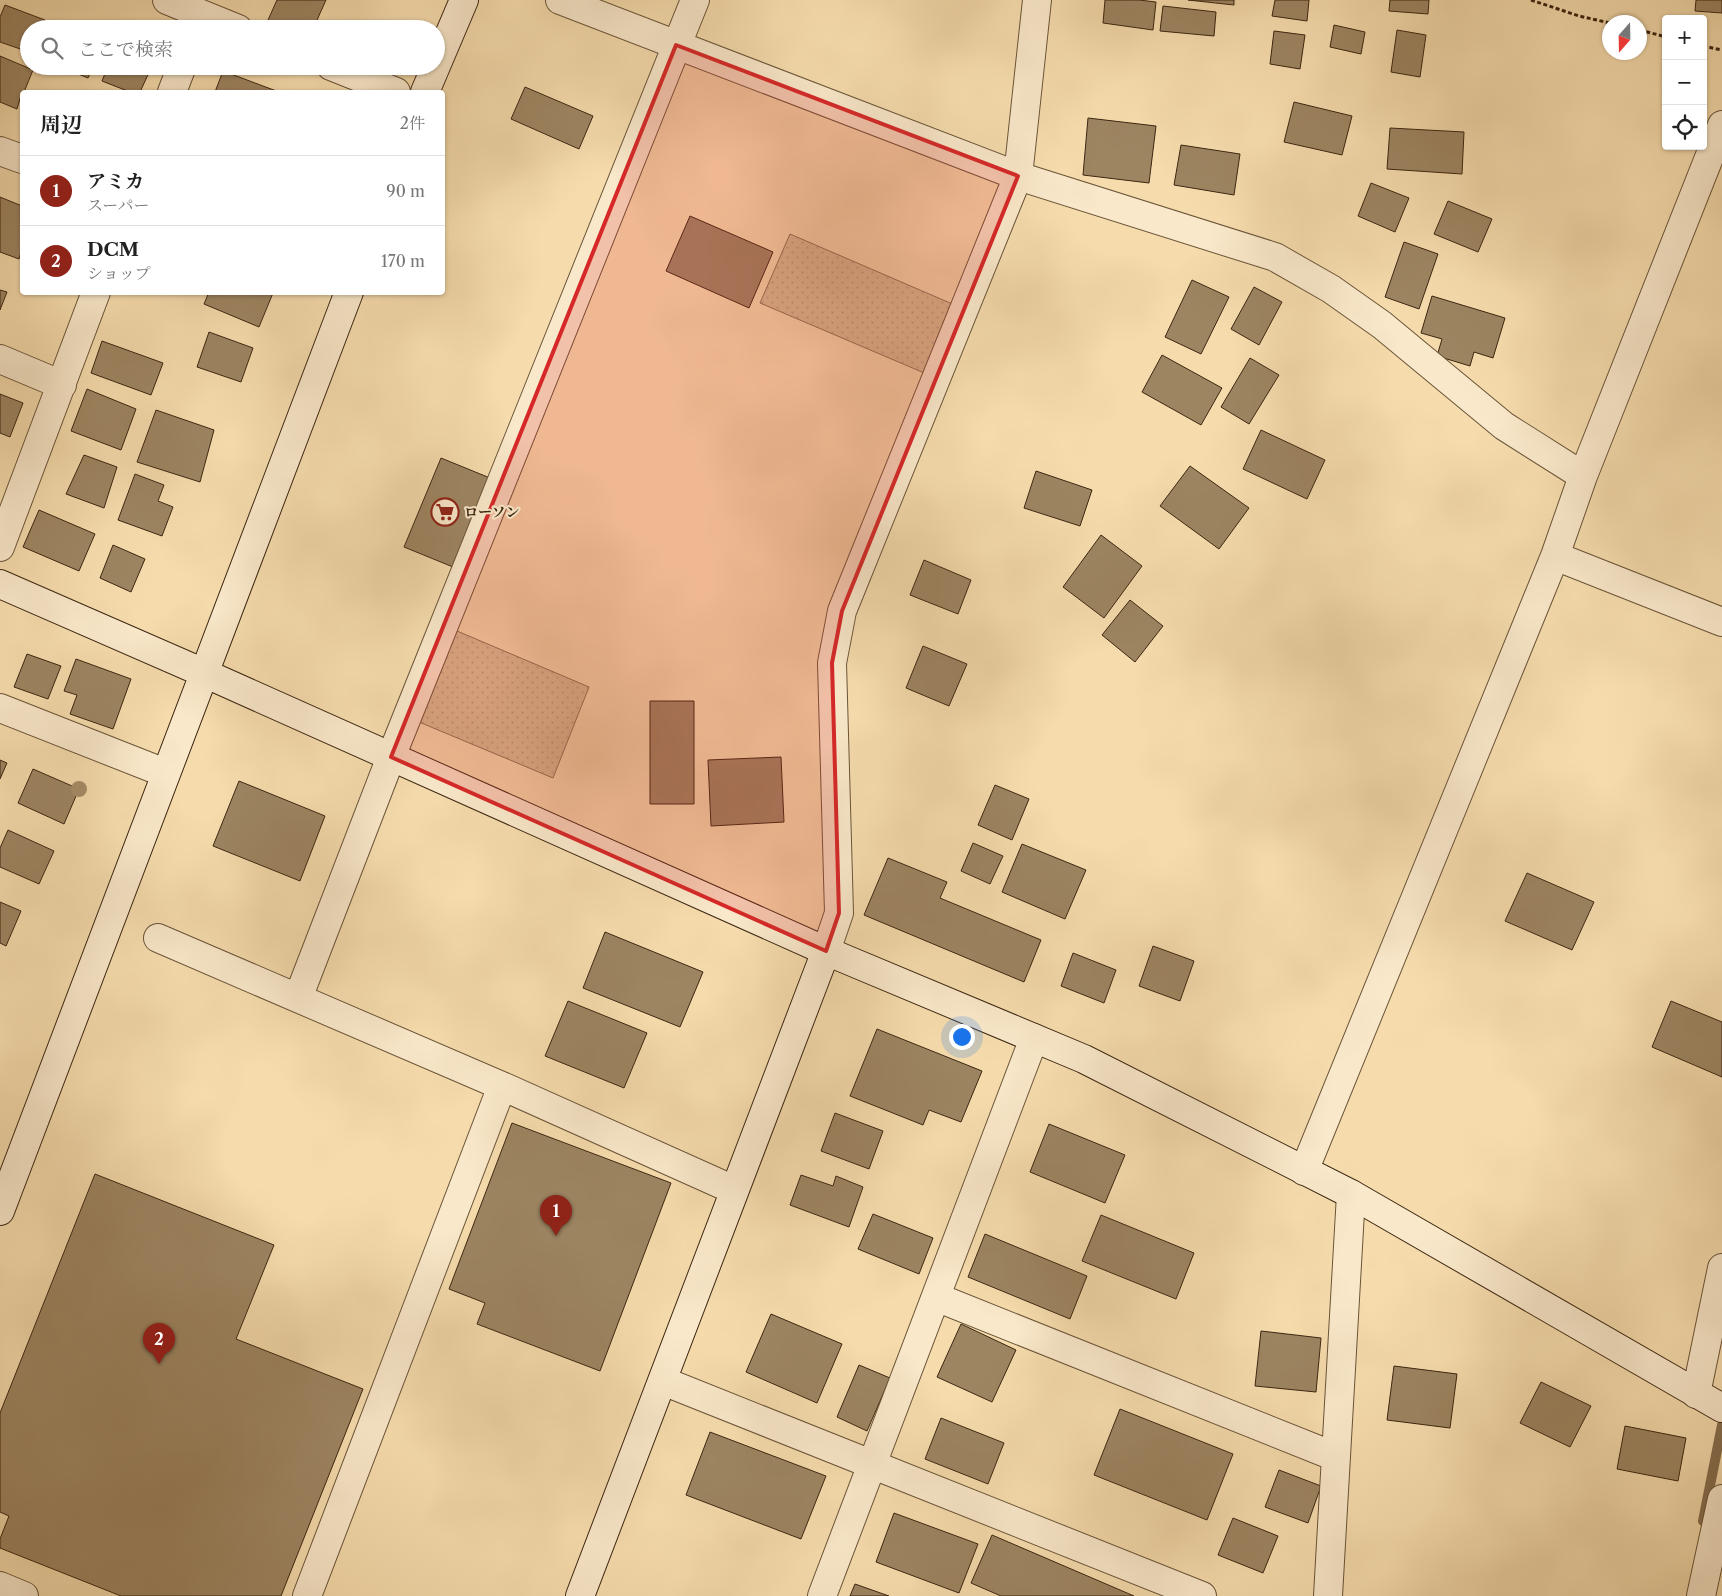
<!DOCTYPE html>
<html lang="ja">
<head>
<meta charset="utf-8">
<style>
	body { margin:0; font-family:"Libre Caslon Text","Noto Serif JP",serif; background:#f2f2f2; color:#222 }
	.controls { position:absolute; right:15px; top:15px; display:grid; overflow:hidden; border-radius:5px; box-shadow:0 1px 4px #0004 }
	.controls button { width:45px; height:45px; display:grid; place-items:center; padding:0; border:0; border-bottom:1px solid #e0e0e0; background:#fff; color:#222; font:25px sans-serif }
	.compass { position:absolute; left:1602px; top:15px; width:45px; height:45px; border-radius:50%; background:#fff; box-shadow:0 1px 4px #0004; rotate:200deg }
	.you { position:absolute; left:961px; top:1036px; width:18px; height:18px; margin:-12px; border:4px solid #fff; border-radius:50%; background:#1a73e8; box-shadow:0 0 0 8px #1a73e833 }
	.badge { display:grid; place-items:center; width:32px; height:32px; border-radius:50%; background:#8f2418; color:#fff; font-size:16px; font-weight:700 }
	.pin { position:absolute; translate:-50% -41px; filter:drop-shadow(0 1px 2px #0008) }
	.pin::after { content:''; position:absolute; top:26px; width:18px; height:15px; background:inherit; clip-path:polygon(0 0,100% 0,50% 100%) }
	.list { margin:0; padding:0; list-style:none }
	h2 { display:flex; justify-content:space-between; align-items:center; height:65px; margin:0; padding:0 20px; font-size:21px }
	h2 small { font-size:16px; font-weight:400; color:#767676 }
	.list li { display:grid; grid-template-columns:32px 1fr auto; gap:15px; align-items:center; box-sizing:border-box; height:70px; padding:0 20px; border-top:1px solid #e0e0e0 }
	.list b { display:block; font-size:19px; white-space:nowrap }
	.list p { margin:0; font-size:16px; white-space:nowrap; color:#767676 }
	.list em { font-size:16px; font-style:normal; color:#767676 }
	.icon { flex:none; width:28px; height:28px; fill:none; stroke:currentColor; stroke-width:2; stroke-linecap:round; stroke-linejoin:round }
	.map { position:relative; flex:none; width:1722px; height:1596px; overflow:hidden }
	.search { position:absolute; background:#fff; box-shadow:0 1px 4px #0004; left:20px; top:20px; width:425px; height:55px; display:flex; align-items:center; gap:12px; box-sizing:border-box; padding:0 18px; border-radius:28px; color:#767676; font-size:19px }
	.panel { position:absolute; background:#fff; box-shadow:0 1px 4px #0004; left:20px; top:90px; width:425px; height:205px; border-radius:5px }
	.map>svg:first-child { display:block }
	.green { fill:url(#green-dots); stroke:#897252 }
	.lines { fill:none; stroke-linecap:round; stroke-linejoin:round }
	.stream { stroke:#866e4f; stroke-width:10 }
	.building { fill:#9d8562; stroke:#3c2611 }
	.street-casing { stroke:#6a5438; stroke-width:30 }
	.secondary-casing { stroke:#3c2611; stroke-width:30 }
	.path { stroke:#3c2611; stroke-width:3; stroke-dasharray:4 2.5; stroke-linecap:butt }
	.street { stroke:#f9e8ca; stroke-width:28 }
	.secondary { stroke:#f9e8ca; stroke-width:28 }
	.tree { fill:#a58d69 }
	.marked { fill:#d62828; fill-opacity:0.2; stroke:#d62828; stroke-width:4; stroke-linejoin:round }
	.labels { text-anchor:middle; stroke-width:4; stroke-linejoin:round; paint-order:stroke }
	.poi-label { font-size:14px; font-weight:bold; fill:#3c2611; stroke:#f9e8ca; text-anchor:start }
</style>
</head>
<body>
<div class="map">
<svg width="1722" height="1596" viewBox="0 0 1722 1596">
	<defs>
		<pattern id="green-dots" width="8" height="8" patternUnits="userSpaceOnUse" patternTransform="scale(1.25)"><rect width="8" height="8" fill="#d6bd92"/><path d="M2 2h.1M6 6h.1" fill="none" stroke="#b9a27d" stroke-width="1.8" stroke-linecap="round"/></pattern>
	</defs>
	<rect width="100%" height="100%" fill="#f6dcad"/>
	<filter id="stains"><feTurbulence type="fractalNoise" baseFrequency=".004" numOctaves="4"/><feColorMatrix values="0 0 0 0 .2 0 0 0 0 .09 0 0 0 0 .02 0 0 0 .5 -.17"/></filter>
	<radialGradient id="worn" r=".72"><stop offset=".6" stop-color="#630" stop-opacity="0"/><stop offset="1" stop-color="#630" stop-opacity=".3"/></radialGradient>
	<!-- green -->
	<path class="green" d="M790,234L964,309L936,378L760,303Z
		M443,625L589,687L553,778L407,717Z"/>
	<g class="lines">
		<!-- stream -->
		<path class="stream" d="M1703,1521L1722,1425"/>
	</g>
	<!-- building -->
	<path class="building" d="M277,0H326L313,29H287L268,20Z
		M1105,0H1139L1156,2L1153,30L1103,23Z
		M1188,0H1234V5Z
		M1275,0H1309L1307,21L1272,16Z
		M1390,0H1429L1428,14L1389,11Z
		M1696,0H1722V13L1695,11Z
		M5,5L45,20L42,29H29V52L0,42V17Z
		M1163,6L1216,12L1214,36L1160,31Z
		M55,21L73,29H52Z
		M1334,25L1365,32L1361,54L1330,47Z
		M1397,30L1426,35L1420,77L1391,72Z
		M1274,31L1305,35L1300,69L1270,64Z
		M0,56L33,70L24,92H22L17,109L0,102Z
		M59,66H93L88,78Z
		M108,66H152L140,92H130L102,81Z
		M223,71L279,92H215Z
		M525,87L593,116L579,149L511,119Z
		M1294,102L1352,116L1342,155L1284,142Z
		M1088,118L1156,126L1149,183L1083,175Z
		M1390,128L1464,132L1462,174L1387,169Z
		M1181,145L1240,154L1234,195L1174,185Z
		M1371,183L1409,198L1395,232L1358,216Z
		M0,197L22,206V249L19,259L0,252Z
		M1448,201L1492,219L1478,252L1434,234Z
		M690,216L773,252L749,308L666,271Z
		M1404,242L1438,254L1419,309L1385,297Z
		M1192,280L1229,297L1201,354L1165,337Z
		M1254,287L1282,302L1259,345L1231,329Z
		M0,290L7,292L0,310Z
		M209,292H273V293L259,327L204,304Z
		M1432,296L1505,318L1493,358L1474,352L1470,366L1437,356L1442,339L1421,333Z
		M209,332L253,348L241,382L197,367Z
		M102,341L163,363L151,395L91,373Z
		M1162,355L1222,388L1201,425L1142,392Z
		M1250,358L1279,375L1249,424L1221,407Z
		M87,389L136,409L121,450L71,431Z
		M0,394L23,403L10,437L0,433Z
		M156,410L214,430L200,482L137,462Z
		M1261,430L1325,460L1307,499L1243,469Z
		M84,455L117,467L104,508L66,494Z
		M441,458L490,478L453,567L404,547Z
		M1190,466L1249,508L1219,549L1160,506Z
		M1036,471L1092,490L1080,526L1024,508Z
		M135,474L164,485L158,501L173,507L162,536L118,520Z
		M39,510L95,534L79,571L23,547Z
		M1101,535L1142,566L1104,618L1063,587Z
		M113,545L145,559L131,592L100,578Z
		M924,560L971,580L958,614L910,595Z
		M1130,600L1163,626L1135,662L1102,635Z
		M923,646L967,664L949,706L906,688Z
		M27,654L61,666L48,699L14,687Z
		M76,659L131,679L113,729L70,714L77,695L64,691Z
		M650,701H694V804H650Z
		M781,757L784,822L711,826L708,760Z
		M0,760L7,763L0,779Z
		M33,769L79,789L64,824L18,803Z
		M239,781L325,816L300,881L213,846Z
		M995,785L1029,799L1012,840L978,825Z
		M8,830L54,851L39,884L0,867V848Z
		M973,843L1003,856L990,884L961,871Z
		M1022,844L1086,870L1065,919L1002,892Z
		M888,858L947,882L940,898L1041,940L1024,982L864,915Z
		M1527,873L1594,902L1572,950L1505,921Z
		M0,902L21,911L6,946L0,943Z
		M605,932L703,972L680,1027L583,988Z
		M1153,946L1194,961L1180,1001L1139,986Z
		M1073,953L1116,970L1104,1003L1061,986Z
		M568,1001L647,1033L624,1088L545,1056Z
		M1671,1001L1722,1022V1077L1652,1047Z
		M877,1029L982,1071L961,1122L929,1110L923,1125L850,1096Z
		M835,1113L883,1131L869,1169L821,1151Z
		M512,1123L671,1183L600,1371L477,1324L485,1303L449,1289Z
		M1049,1124L1125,1155L1105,1203L1030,1172Z
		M95,1174L274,1245L236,1339L363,1389L281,1596H121L0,1548V1539L9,1516L0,1512V1413Z
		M801,1175L833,1186L836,1176L863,1187L849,1227L790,1205Z
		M873,1214L933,1238L919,1274L858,1249Z
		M1101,1215L1194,1253L1176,1299L1082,1261Z
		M985,1234L1087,1276L1070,1319L968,1277Z
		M771,1314L842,1344L817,1403L746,1372Z
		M961,1324L1016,1350L992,1402L937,1377Z
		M1261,1331L1321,1338L1316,1392L1255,1386Z
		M859,1365L890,1378L867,1431L837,1417Z
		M1394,1366L1457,1374L1450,1428L1387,1420Z
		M1541,1382L1591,1406L1570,1447L1520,1423Z
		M1120,1409L1233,1454L1207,1520L1094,1475Z
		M941,1418L1004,1443L988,1484L925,1459Z
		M1625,1426L1686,1438L1678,1481L1617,1469Z
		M710,1432L826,1476L801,1539L686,1495Z
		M1279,1470L1321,1486L1308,1523L1265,1507Z
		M894,1513L978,1544L959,1593L876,1562Z
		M1233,1518L1278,1536L1263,1573L1218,1555Z
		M992,1535L1134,1596H1001L971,1583Z
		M855,1584L889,1596H850Z"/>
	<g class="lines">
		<!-- street casing -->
		<g class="street-casing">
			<path id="street" d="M167,0L238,29
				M560,0L1018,176L1275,257L1331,289L1382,325L1504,426L1583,476
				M331,66L396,92
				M172,92L182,66
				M0,151L22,159
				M0,359L62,385
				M0,547L96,292
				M1555,556L1722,622
				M0,708L165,773
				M158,938L502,1086L734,1190
				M826,951L839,913L832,663L842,611L1018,176L1037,0
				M298,998L391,757L695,0
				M1304,1171L1555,556L1583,476L1722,125
				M936,1297L1336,1457
				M663,1381L1202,1596
				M1696,1394L1722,1268
				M0,1586L24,1596
				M307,1596L502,1086
				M822,1596L1034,1038
				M1328,1596L1351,1194
				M1701,1596L1722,1499"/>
		</g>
		<!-- secondary casing -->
		<g class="secondary-casing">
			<path id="secondary" d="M425,92L464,0
				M0,584L204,673L826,951L1084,1059L1351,1194L1722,1408
				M0,1211L349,292
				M580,1596L826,951"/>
		</g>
		<!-- path -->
		<path class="path" d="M1531,0L1579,16L1610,23
			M1640,30L1666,37
			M1703,46L1722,50"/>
		<!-- street -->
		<use href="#street" class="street"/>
		<!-- secondary -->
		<use href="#secondary" class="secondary"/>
	</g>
	<!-- trees -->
	<circle class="tree" cx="79" cy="789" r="8"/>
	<!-- marked area -->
	<path class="marked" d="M676,45L1018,176L842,611L832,663L839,913L826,951L391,757Z"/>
	<!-- icons -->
	<defs>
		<g id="supermarket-ring" transform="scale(1.4375)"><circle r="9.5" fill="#f9e8ca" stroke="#8f2418" stroke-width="1.5"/><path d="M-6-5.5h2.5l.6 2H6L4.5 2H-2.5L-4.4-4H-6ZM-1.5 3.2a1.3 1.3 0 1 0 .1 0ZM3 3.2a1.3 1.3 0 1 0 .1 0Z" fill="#8f2418"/></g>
	</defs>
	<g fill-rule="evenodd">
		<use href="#supermarket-ring" x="445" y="512"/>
	</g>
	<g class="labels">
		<!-- poi labels -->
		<g class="poi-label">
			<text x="464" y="517">ローソン</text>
		</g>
	</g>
	<rect width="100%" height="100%" filter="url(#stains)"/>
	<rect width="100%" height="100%" fill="url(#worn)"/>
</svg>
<div class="controls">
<button>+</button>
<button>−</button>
<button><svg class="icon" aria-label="locate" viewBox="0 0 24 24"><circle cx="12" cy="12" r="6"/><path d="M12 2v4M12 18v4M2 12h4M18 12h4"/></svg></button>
</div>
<svg class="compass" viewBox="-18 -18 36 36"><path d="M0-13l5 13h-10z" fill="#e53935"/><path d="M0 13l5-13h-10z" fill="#767676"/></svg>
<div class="you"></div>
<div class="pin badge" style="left:556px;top:1236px">1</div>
<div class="pin badge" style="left:159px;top:1364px">2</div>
<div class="search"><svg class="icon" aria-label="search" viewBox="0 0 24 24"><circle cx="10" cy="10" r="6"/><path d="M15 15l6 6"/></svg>ここで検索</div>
<section class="panel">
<h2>周辺<small>2件</small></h2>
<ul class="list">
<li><span class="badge">1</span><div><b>アミカ</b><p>スーパー</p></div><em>90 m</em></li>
<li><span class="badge">2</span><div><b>DCM</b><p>ショップ</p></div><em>170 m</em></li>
</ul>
</section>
</div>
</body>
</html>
